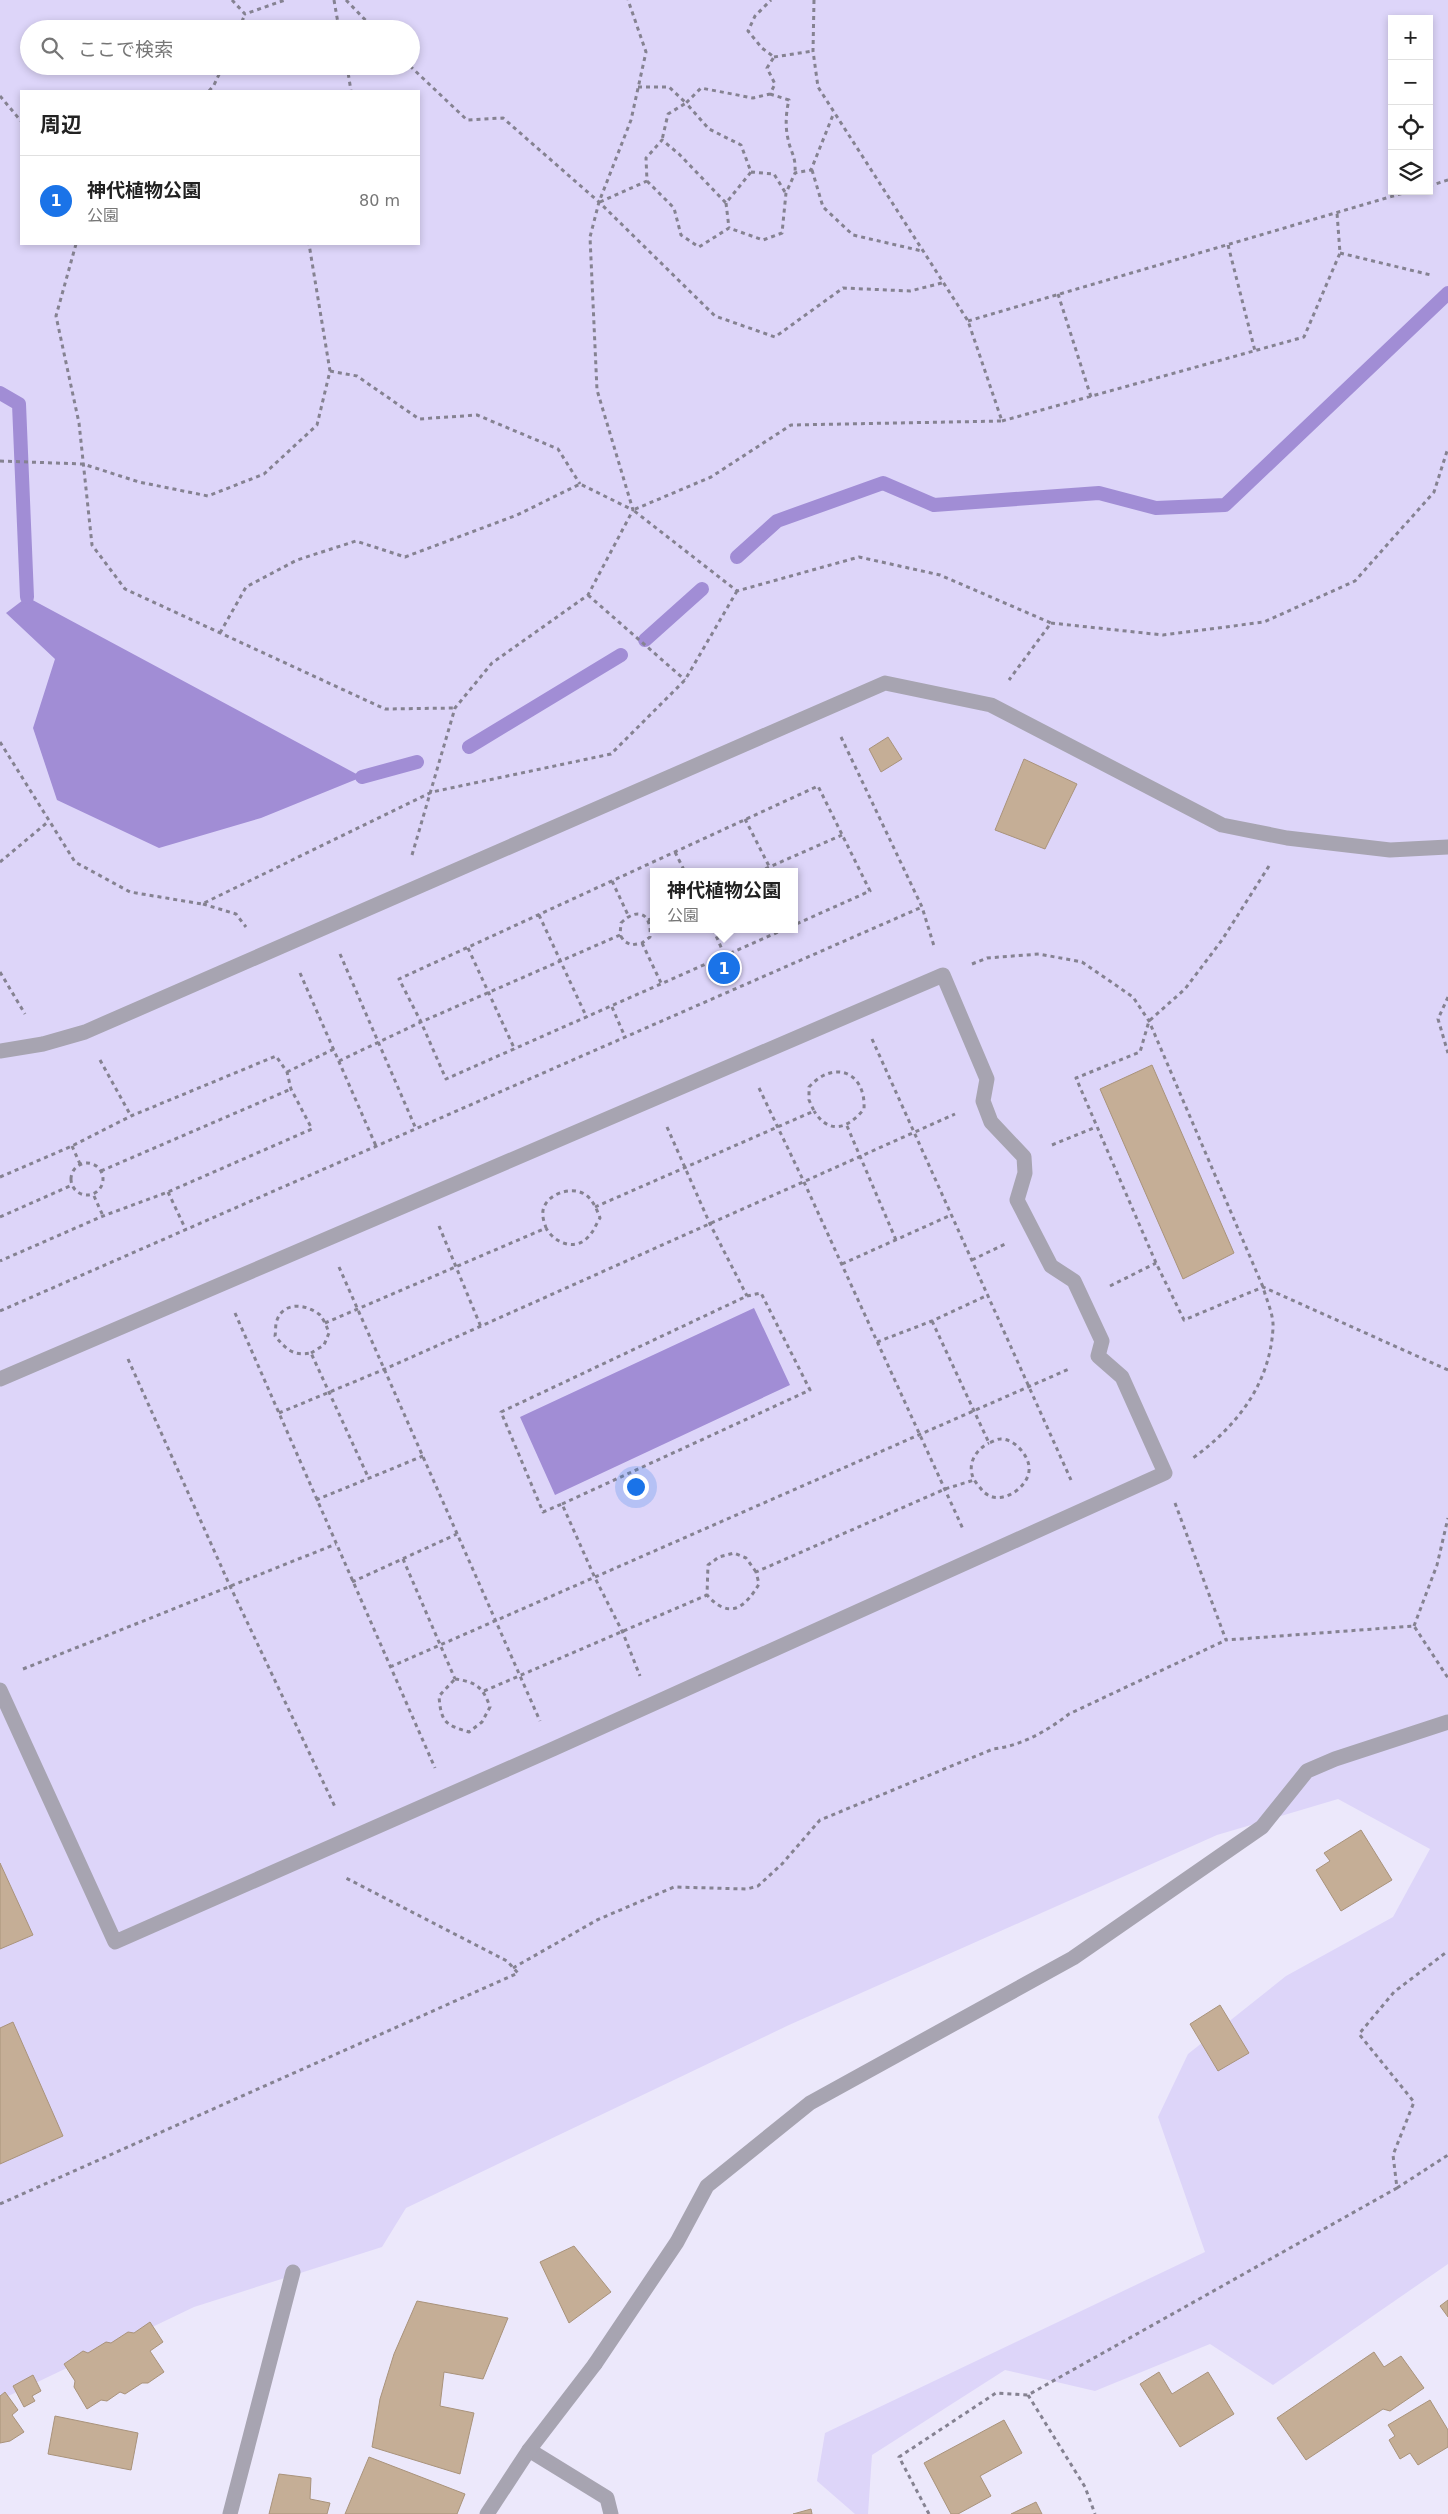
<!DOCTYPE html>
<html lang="ja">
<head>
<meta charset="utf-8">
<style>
	body { margin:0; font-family:"DejaVu Sans","Noto Sans JP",sans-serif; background:#f6f6f6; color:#222 }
	.controls { position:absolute; right:15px; top:15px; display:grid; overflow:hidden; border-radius:0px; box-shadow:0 2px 8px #0003 }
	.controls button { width:45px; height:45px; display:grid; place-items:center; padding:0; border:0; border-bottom:1px solid #e0e0e0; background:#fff; color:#222; font:25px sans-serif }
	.you { position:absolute; left:635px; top:1486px; width:18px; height:18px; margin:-12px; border:4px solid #fff; border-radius:50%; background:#1a73e8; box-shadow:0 0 0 8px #1a73e833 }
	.badge { display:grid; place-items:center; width:32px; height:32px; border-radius:50%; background:#1a73e8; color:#fff; font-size:16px; font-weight:700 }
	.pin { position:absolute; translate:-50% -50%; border:2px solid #fff; box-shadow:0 1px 5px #0006 }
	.popup { position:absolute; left:650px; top:868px; width:148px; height:65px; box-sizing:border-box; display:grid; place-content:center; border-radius:0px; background:#fff; filter:drop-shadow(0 1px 4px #0005); font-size:16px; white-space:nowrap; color:#767676 }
	.popup b { font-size:19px; color:#222 }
	.popup::after { content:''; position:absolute; left:50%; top:100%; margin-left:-10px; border:10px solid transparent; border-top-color:#fff }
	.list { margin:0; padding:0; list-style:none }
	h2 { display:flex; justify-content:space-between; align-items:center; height:65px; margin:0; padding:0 20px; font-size:21px }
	h2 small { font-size:16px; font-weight:400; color:#767676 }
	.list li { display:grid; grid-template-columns:32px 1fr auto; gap:15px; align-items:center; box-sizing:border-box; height:90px; padding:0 20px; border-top:1px solid #e0e0e0 }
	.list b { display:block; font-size:19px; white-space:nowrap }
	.list p { margin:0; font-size:16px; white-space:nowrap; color:#767676 }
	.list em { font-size:16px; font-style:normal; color:#767676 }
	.icon { flex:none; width:28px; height:28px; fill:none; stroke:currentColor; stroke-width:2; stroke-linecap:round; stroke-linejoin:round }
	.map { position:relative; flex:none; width:1448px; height:2514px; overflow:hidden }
	.search { position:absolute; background:#fff; box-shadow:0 2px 8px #0003; left:20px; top:20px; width:400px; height:55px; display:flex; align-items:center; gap:12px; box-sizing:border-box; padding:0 18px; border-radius:28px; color:#767676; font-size:19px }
	.panel { position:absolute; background:#fff; box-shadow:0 2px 8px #0003; left:20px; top:90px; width:400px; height:155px; border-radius:0px }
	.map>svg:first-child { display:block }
	.green { fill:#ddd5f9; fill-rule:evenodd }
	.water { fill:#a18dd5 }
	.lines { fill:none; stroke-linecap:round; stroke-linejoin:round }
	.stream { stroke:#a18dd5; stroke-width:14 }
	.building { fill:#c5ae96; stroke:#a9937b }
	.path { stroke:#858291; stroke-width:3; stroke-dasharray:4 4; stroke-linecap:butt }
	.lane { stroke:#a7a4b1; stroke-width:15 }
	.street { stroke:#a7a4b1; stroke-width:15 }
</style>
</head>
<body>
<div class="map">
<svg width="1448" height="2514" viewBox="0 0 1448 2514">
	<rect width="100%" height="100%" fill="#ece8fb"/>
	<!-- green -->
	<path class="green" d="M0,0H1448V2264L1273,2385L1210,2344L1095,2391L1005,2370L872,2455L868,2514H855L817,2481L825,2433L1205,2252L1158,2117L1188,2054L1286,1976L1393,1917L1430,1849L1338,1799L1217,1835L789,2025L406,2208L382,2247L194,2307L0,2400ZM1392,19H1429V191H1392ZM29,29H411V66H29ZM21,91H419V244H21ZM654,872H794V929H654Z"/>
	<!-- water -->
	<path class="water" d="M27,597L362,777L261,818L159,848L57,800L33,728L55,659L6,613Z
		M754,1308L790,1385L555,1495L520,1417Z"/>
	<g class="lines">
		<!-- stream -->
		<path class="stream" d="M0,393L19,404L27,597
			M737,557L777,521L883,483L934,505L1099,493L1156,508L1225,505L1448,293
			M645,640L702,589
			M469,747L621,655
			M362,777L417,762"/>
	</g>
	<!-- building -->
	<path class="building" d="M888,737L902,759L881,772L869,749Z
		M1024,759L1077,784L1045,849L995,830Z
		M1152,1065L1234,1253L1183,1279L1100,1089Z
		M1361,1830L1392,1880L1341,1911L1316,1870L1330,1861L1324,1853Z
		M0,1863L33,1935L0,1949Z
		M1220,2005L1249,2053L1218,2071L1190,2024Z
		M13,2022L63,2136L0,2164V2028Z
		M574,2246L611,2292L569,2323L540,2262Z
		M1448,2300V2317L1440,2306Z
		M417,2301L508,2318L483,2379L444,2372L440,2406L474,2413L460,2474L372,2447L380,2399L394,2354Z
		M150,2322L163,2342L150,2351L164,2372L148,2383H142L125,2394L120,2392L107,2401L101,2400L87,2409L74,2387L75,2381L64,2364L83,2351L88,2353L106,2342L111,2343L128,2332L134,2333Z
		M1374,2352L1384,2367L1401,2356L1424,2388L1390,2411L1383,2409L1306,2460L1277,2418Z
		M1159,2372L1172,2394L1208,2372L1234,2414L1180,2447L1140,2384Z
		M33,2375L41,2391L32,2396L35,2401L24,2407L13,2386Z
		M5,2392L18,2410L12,2415L24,2432L10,2441L0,2443V2396Z
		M1430,2400L1448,2430V2447L1418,2465L1410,2453L1400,2459L1389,2440L1395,2436L1388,2425Z
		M55,2416L138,2433L131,2470L48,2454Z
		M1004,2420L1022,2453L980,2476L991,2496L958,2514H951L924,2463Z
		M369,2457L465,2494L457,2514H345Z
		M279,2474L311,2478L310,2499L330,2503L327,2514H269Z
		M1036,2502L1042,2514H1011Z
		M811,2509L812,2514H793Z"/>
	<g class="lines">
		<!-- path -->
		<path class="path" d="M232,0L245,14L285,0
			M334,0L339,29
			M346,0L374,29
			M814,0L813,51L818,87L968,321L1002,421L791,425L711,477L633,510L737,591L859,557L940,575L1051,623L1009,680
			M239,29L245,14
			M774,57L813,51
			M347,66L351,91
			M410,66L467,120L503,118L599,202L715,316L775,337L843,288L910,291L942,283
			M638,87H669L686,103L668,114L662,140
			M209,91L214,85L223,66
			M770,94L789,100C786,112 785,126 788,139C791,154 796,155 795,173
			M0,96L21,121
			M812,170L823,207L853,235L922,251
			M751,172L774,174L785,192
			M647,181L674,208L681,235L699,247L729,228L763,240L782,233L786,193L795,173L811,170L833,115
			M1429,186L1448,180
			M600,202L647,181L646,158L662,140L679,154L726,203L751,172L741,145L709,129L686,103L701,88L753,98L770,94L775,84L767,68L774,57L762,48L748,31L755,16L771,0
			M726,203L729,228
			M76,244L56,316L79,423L92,545L125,589L385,709L455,708
			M1228,245L1255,351
			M1340,253L1431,275
			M1058,294L1091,397
			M968,321L1410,191
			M330,371L357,376L419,419L477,415L558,449L580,484
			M1002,421L1304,337L1340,253L1337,213
			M0,461L83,464L139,482L208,496L264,474L317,425L330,371L309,244
			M588,595L685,680
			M1051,623L1163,635L1264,622L1355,581L1434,492L1448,448
			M220,633L246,587L297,560L356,541L405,557L517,515L580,484L633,510L597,390L590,237L599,202L631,120L646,52L628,0
			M841,737L922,907L934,946
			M0,742L75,862L130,892L202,904L432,792L611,754L685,680L737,591
			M745,819L772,872
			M675,852L685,872
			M412,855L455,708L492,663L588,595L633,510
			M0,862L49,821
			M1269,866L1222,940L1185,989L1149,1021L1140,1052L1076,1078L1156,1263L1184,1320L1263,1287L1448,1370
			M758,872L842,835
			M612,881L628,915
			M203,904L236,914L246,927
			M539,915L587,1018
			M648,920L654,918
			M713,929L725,956
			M785,929L446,1079L421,1022L399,979L818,786L870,891L794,925
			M642,943L662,985
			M468,948L515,1050
			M340,954L416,1129
			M972,964L987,958L1039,954L1082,962L1133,997L1149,1021L1263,1287C1266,1299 1274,1315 1273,1328C1270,1384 1237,1426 1193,1458
			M0,972L25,1014
			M300,973L376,1146
			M1448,997L1438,1019L1448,1053
			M612,1007L625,1037
			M872,1039L1071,1480
			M100,1060L131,1116
			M339,1061L421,1022L620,935L621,923C638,906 652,914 650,937L642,943L631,945L624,941L620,935
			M287,1072L334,1049
			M759,1088L804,1182L963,1529
			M847,1126L896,1240
			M667,1127L710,1224L747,1296
			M1052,1145L1096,1127
			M72,1146L80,1164
			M71 1179a16 16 0 1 1 32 0a16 16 0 1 1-32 0Z
			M101,1171L291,1089
			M0,1177L72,1146L131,1116L276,1056L287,1072L291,1089L312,1129L168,1192L103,1216L0,1261
			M168,1192L186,1230
			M94,1196L103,1216
			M595,1207L814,1111L809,1100V1087C834,1059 866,1072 864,1109C848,1129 829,1135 814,1111
			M0,1217L72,1185
			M439,1226L481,1327
			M972,1260L1005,1244
			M842,1264L951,1215
			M339,1267L540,1721
			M1110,1286L1156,1263
			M0,1311L922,907
			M235,1313L435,1768
			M932,1321L989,1443C992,1442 997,1439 1000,1439C1014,1438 1031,1457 1029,1471C1027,1489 1000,1506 985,1493C982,1491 980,1487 977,1484C965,1469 973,1451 989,1443
			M325,1323L546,1228C545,1224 543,1220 543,1216C540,1196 571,1184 586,1195C593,1200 597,1210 600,1218C596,1224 594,1231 589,1236C576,1252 554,1243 546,1228
			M877,1342L932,1321L988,1295
			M311,1353L324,1345L329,1333C327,1327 324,1320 320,1315C307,1304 284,1301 277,1320C275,1325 276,1331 275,1336C287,1350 293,1356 311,1353L369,1479
			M128,1359L230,1586L336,1809
			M279,1413L385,1369L955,1114
			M316,1500L423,1456
			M1175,1503L1226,1640L1414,1626L1448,1678
			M562,1504L810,1390L761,1293L747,1296L501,1412L543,1512L562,1504L595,1578L623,1633L640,1676
			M403,1559L455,1679
			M756,1572L746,1558L734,1553L719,1557L708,1565L707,1595C729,1620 745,1608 759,1584L756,1572L945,1489L974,1480
			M352,1582L457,1534
			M1414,1626L1437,1565L1448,1518
			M390,1667L1069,1369
			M23,1669L336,1544
			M455,1679C476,1682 483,1687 490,1707L482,1722L469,1732C445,1725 441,1722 439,1696Z
			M484,1691L707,1595
			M513,1968L597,1920L674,1887L747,1889L758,1886L782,1864L820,1820L993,1749C1021,1746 1047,1731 1069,1714L1226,1640
			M1397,2188L1448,2155
			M0,2204L518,1973L507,1961L344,1877
			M1028,2395L1085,2487L1095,2514
			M929,2514L899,2457L996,2393L1028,2395L1397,2188L1393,2155L1414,2102L1359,2034L1394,1992L1448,1951"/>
		<!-- lane -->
		<path class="lane" d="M0,1051L43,1044L85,1032L885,683L991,705L1222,825L1287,838L1390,850L1448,847
			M595,2364L677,2242L707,2186L810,2103L1073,1958L1262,1827L1307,1771L1335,1759L1448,1722
			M529,2450L607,2498L611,2514
			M230,2514L293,2272"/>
		<!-- street -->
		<path class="street" d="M0,1379L943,975L987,1079L983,1101L991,1122L1024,1157L1025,1173L1017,1200L1051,1266L1074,1281L1102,1341L1098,1356L1122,1377L1165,1473L553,1749L115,1942L0,1690
			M487,2514L529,2450L595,2364"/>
	</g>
</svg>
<div class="controls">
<button>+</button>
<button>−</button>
<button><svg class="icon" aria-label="locate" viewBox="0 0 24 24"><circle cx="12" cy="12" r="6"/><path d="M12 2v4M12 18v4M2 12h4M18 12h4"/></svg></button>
<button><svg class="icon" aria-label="layers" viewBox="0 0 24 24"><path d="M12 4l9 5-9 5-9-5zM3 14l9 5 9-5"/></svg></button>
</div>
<div class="you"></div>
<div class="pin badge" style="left:724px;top:968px">1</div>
<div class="popup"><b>神代植物公園</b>公園</div>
<div class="search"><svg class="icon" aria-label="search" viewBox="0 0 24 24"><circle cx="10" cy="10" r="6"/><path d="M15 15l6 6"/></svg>ここで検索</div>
<section class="panel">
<h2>周辺<small></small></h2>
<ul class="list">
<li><span class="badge">1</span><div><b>神代植物公園</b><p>公園</p></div><em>80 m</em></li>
</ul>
</section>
</div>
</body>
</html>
